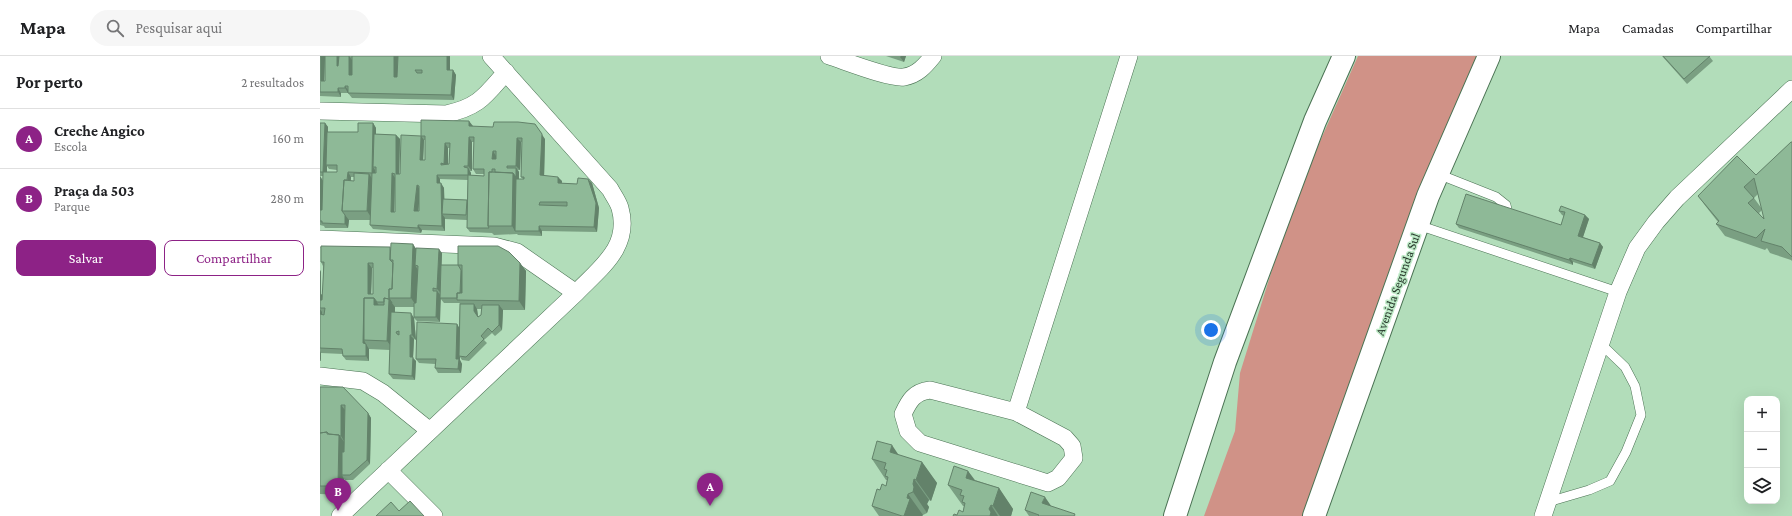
<!DOCTYPE html>
<html lang="pt">
<head>
<meta charset="utf-8">
<style>
	body { margin:0; font-family:"Crimson Pro",serif; background:#f6f6f6; color:#202124 }
	.controls { position:absolute; right:12px; bottom:12px; display:grid; overflow:hidden; border-radius:8px; box-shadow:0 4px 16px #0002 }
	.controls button { width:36px; height:36px; display:grid; place-items:center; padding:0; border:0; border-bottom:1px solid #e0e0e0; background:#fff; color:#202124; font:20px sans-serif }
	.you { position:absolute; left:891px; top:274px; width:14px; height:14px; margin:-10px; border:3px solid #fff; border-radius:50%; background:#1a73e8; box-shadow:0 0 0 6px #1a73e833 }
	.badge { display:grid; place-items:center; width:26px; height:26px; border-radius:50%; background:#8d2286; color:#fff; font-size:13px; font-weight:700 }
	.pin { position:absolute; translate:-50% -33px; filter:drop-shadow(0 1px 2px #0008) }
	.pin::after { content:''; position:absolute; top:21px; width:14px; height:12px; background:inherit; clip-path:polygon(0 0,100% 0,50% 100%) }
	.list { margin:0; padding:0; list-style:none }
	h2 { display:flex; justify-content:space-between; align-items:center; height:52px; margin:0; padding:0 16px; font-size:17px }
	h2 small { font-size:13px; font-weight:400; color:#757577 }
	.list li { display:grid; grid-template-columns:26px 1fr auto; gap:12px; align-items:center; box-sizing:border-box; height:60px; padding:0 16px; border-top:1px solid #e0e0e0 }
	.list b { display:block; font-size:15px; white-space:nowrap }
	.list p { margin:0; font-size:13px; white-space:nowrap; color:#757577 }
	.list em { font-size:13px; font-style:normal; color:#757577 }
	.actions { display:flex; gap:8px; padding:12px 16px }
	.actions a { flex:1; padding:9px 0; border:1px solid #8d2286; border-radius:8px; text-align:center; font-size:14px; color:#8d2286 }
	.actions .main { background:#8d2286; color:#fff }
	.icon { flex:none; width:22px; height:22px; fill:none; stroke:currentColor; stroke-width:2; stroke-linecap:round; stroke-linejoin:round }
	.map { position:relative; flex:none; width:1472px; height:460px; overflow:hidden }
	header { display:flex; align-items:center; gap:24px; box-sizing:border-box; height:56px; padding:0 20px; background:#fff; border-bottom:1px solid #e0e0e0 }
	header strong { font-size:19px }
	nav { display:flex; gap:22px; margin-inline-start:auto; font-size:14px }
	.search { width:280px; height:36px; background:#f6f6f6; display:flex; align-items:center; gap:10px; box-sizing:border-box; padding:0 14px; border-radius:22px; color:#757577; font-size:15px }
	main { display:flex }
	aside { flex:1; background:#fff }
	.map>svg:first-child { display:block }
	.green { fill:#d09287 }
	.lines { fill:none; stroke-linecap:round; stroke-linejoin:round }
	.lane-casing { stroke:#4a7253; stroke-width:10 }
	.street-casing { stroke:#4a7253; stroke-width:18 }
	.secondary-casing { stroke:#4a7253; stroke-width:24 }
	.lane { stroke:#fff; stroke-width:9 }
	.street { stroke:#fff; stroke-width:17 }
	.secondary { stroke:#fff; stroke-width:22 }
	.wall { fill:#7a9f82; fill-rule:evenodd }
	.shaded-wall { fill:#63826a }
	.building { fill:#8eb997; stroke:#63826a; fill-rule:evenodd }
	.labels { text-anchor:middle; stroke-width:3; stroke-linejoin:round; paint-order:stroke }
	.street-label { font-size:13px; fill:#28392c; stroke:#beebc7 }
</style>
</head>
<body>
<header>
<strong>Mapa</strong>
<div class="search"><svg class="icon" aria-label="search" viewBox="0 0 24 24"><circle cx="10" cy="10" r="6"/><path d="M15 15l6 6"/></svg>Pesquisar aqui</div>
<nav><a>Mapa</a><a>Camadas</a><a>Compartilhar</a></nav>
</header>
<main>
<aside>
<h2>Por perto<small>2 resultados</small></h2>
<ul class="list">
<li><span class="badge">A</span><div><b>Creche Angico</b><p>Escola</p></div><em>160 m</em></li>
<li><span class="badge">B</span><div><b>Praça da 503</b><p>Parque</p></div><em>280 m</em></li>
</ul>
<div class="actions"><a class="main">Salvar</a><a>Compartilhar</a></div>
</aside>
<div class="map">
<svg width="1472" height="460" viewBox="0 0 1472 460">
	<rect width="100%" height="100%" fill="#b2ddba"/>
	<!-- green -->
	<path class="green" d="M1038,0H1162L986,460H884L915,375L920,317L973,146Z"/>
	<g class="lines">
		<!-- lane casing -->
		<g class="lane-casing">
			<path id="lane" d="M1118,118L1176,141L1186,149L1189,162
				M1098,169L1298,236
				M1228,446L1269,434L1290,425L1306,396L1321,359L1315,330L1305,311L1281,288"/>
		</g>
		<!-- street casing -->
		<g class="street-casing">
			<path id="street" d="M509,0C525,5 570,23 584,21C597,19 605,10 613,0
				M0,55L126,58C159,51 165,40 186,16
				M0,183L174,190L197,196L256,237
				M0,320L43,325L63,337L110,375
				M610,334L696,356L745,382L752,390L754,402L738,422L728,427L600,387L588,375L583,358C589,345 594,336 610,334Z
				M696,356L809,0
				M68,414L114,460
				M20,460L256,237C280,212 311,191 300,152C298,145 293,139 290,133L171,0
				M1223,460L1298,236L1317,192L1336,166L1357,142L1472,33"/>
		</g>
		<!-- secondary casing -->
		<g class="secondary-casing">
			<path id="secondary" d="M855,460L905,306L995,65L1024,0
				M994,460L1108,140L1169,0"/>
		</g>
		<!-- lane -->
		<use href="#lane" class="lane"/>
		<!-- street -->
		<use href="#street" class="street"/>
		<!-- secondary -->
		<use href="#secondary" class="secondary"/>
	</g>
	<!-- wall -->
	<path class="wall" d="M0,0H5L4,25H5V0H78L77,21L78,0H130V14H133L136,19L134,44L32,42L28,37V34V37H21V41L0,40Z
		M566,0H586L584,6Z
		M1342,0H1389L1393,5L1367,28Z
		M0,67H5L8,71V76H38L53,67L56,72V78L76,79L80,83L79,118H80L101,80L153,70V71L225,83L224,120L242,125V127L257,128L268,123L272,127L279,152L277,176L222,175V180L198,179L197,178L174,179L172,177L150,176L147,172V164L125,163V162V175L102,174L101,177L53,173L50,169V164H29L28,172H5L4,170L0,169V120L3,125V120H0ZM104,84H105V104H103ZM152,86H154L153,113L156,118H164V120L151,119V117L150,115H152ZM201,86H202L201,121L203,123H199V116L198,114H200ZM128,92H130L129,108H128ZM7,110L9,113L17,114V116H7ZM31,121H34V125H31ZM75,122V156H74ZM120,123L148,124L147,145V144L124,143V132L120,127ZM99,142V155H98Z
		M1472,86V205L1471,204L1450,197L1447,192L1445,194L1405,180L1396,168L1398,166L1387,152L1378,140L1436,119ZM1438,138L1442,153L1434,142ZM1442,154L1444,163L1439,157Z
		M1239,155L1265,159L1269,163L1263,181L1280,187L1283,191L1275,213L1253,206V209L1139,172L1136,168L1241,169L1244,160L1242,159Z
		M96,192L122,197L121,209H138L200,207L206,215L205,254H183L182,274L175,280L172,277L164,284L167,287L149,305L142,304L140,301V304L142,308L141,317H118L115,312V308L99,307L96,303L137,268L139,272L140,248L139,247H124L120,242V266L97,265L94,262L96,284L94,283L93,302L96,305L95,324L73,323L69,318L70,294L49,293V305L26,304L23,300V298L1,297V305H0V214L1,216V238L3,240V210L1,206ZM52,212H53V238H51ZM75,251H94V261L75,257ZM157,253H162L161,259L158,261V260Z
		M0,331L48,357L51,362L50,408L33,424H25L24,423V439L0,438Z
		M578,399L602,406L617,427L611,445L609,444L607,448L609,451L607,457L603,459L602,460H559L552,450L560,434L566,430L567,424H566L552,403Z
		M648,415L655,424L679,432L693,453L691,460H633L637,459L643,456L644,450H643L628,429Z
		M731,450L756,460H709L705,454Z"/>
	<!-- shaded-wall -->
	<path class="shaded-wall" d="M1,0H5L4,29L1,25Z
		M17,0H19L20,14L17,10Z
		M29,0L32,4V24L29,19Z
		M74,0H78L77,26L74,21Z
		M127,0H130V19L127,14Z
		M581,0H586L584,6L580,1Z
		M133,14L136,19L134,44L131,39Z
		M25,30L28,34V37L25,32Z
		M18,32L21,37V41L18,36Z
		M149,65L153,70L152,75L149,70Z
		M5,67L8,71L7,109H6L7,110V120L3,116Z
		M53,67L56,72V111H53L55,114V122L52,117Z
		M215,68L225,83L224,124L220,119Z
		M76,79L80,83L79,122L76,118Z
		M101,80L104,84L103,108L100,104Z
		M149,81L152,86V115L148,110Z
		M197,82L201,86L200,114L196,110Z
		M125,87L128,92V112L124,108Z
		M173,95L176,100V108L172,103Z
		M148,112L151,117V124L148,119Z
		M196,112L199,116L198,175H195L192,170L193,117Z
		M28,116L31,121L29,155H26Z
		M72,117L75,122L74,160L71,156Z
		M49,118L55,127L53,164L47,155Z
		M117,119L120,123V132L117,127Z
		M0,120L3,125L2,159L0,155Z
		M238,121L242,125L241,131L238,127Z
		M268,123L272,127L279,152L277,176L274,171Z
		M121,127L124,132L125,158H122L125,162V175L122,170Z
		M97,129L100,134L98,160L94,155Z
		M25,159L29,164L28,172L25,168Z
		M1265,159L1269,163L1262,184L1258,180Z
		M98,169L102,174L101,177L98,172Z
		M219,170L222,175V180L219,175Z
		M1280,187L1283,191L1275,213L1272,209Z
		M93,188L99,197L98,210L95,209L98,214L97,251L91,242Z
		M119,193L122,197L121,237L117,233Z
		M1250,202L1253,206V209L1249,204Z
		M48,207L52,212L51,242L48,238Z
		M200,207L206,215L205,254L199,245Z
		M0,214L1,216V238L3,240V249L0,245Z
		M141,214L144,218L143,244L140,242Z
		M117,235L121,240L120,266L116,261Z
		M54,242L60,251L54,249Z
		M69,243L75,251L74,294L67,285Z
		M154,248L157,253L158,260L161,266L154,255Z
		M179,249L183,254L182,274L179,269Z
		M0,253L2,256V263L0,259Z
		M91,257L94,262L96,284L92,279Z
		M43,267L46,272L44,284L46,288L43,287Z
		M137,268L140,273L139,300L140,301V304L142,308L141,317L138,313L136,303Z
		M90,279L94,283L93,302L96,305L95,324L92,320L90,301Z
		M46,288L49,293V305L46,300Z
		M0,295L1,297V305L0,303Z
		M21,349L25,354L24,385L21,380Z
		M48,357L51,362L50,408L47,404Z
		M19,379L25,387L22,419L24,423V439L18,430Z
		M572,389L586,410L570,396Z
		M602,406L617,427L611,445L596,424Z
		M648,415L663,436L646,422Z
		M594,423L609,444L607,448L609,451L607,457L593,436V428Z
		M679,432L693,453L691,460H680L673,450Z
		M588,438L603,459L602,460H584L587,442Z
		M725,441L738,460L722,447Z
		M671,449L678,460H670L669,453Z"/>
	<!-- building -->
	<path class="building" d="M0,0H1V25H5V0H17V10H18L19,0H29V19H32V0H74V21H77L78,0H127V14H133L131,39L28,37V30H25V32H18V36H0ZM95,14H102V17H97Z
		M1343,0H1390L1364,23Z
		M101,64L149,65V70L173,71L174,66H198L215,68L222,78L220,119L238,121V127L257,128L258,122L268,123L276,147L274,171L219,170V175H195L196,123H204V121H201L202,82H197L196,110H187V112H196V121L193,117L175,116V113H172V116H169L168,170L169,172H147L148,119H117V127H121L122,170L98,169V172L50,169L52,117L28,116L27,124H24L22,155L25,159V168L2,167V165H0V154H2L3,116H17V109H6L7,76H38V67H53L52,117H56V111H53L54,78L76,79V118H80L81,79L101,80ZM101,80H105V104H100ZM149,81H154L153,113H164V120L148,119V112L144,111V110H148ZM125,87H130L129,108L121,109V107L124,108ZM173,95H176V103H172ZM72,117L75,118V156H71ZM97,129L99,130V155H94ZM220,146H247V150L219,149Z
		M0,67H5L3,116H0Z
		M1471,86H1472V201L1462,191L1441,185L1445,173L1436,182L1396,168L1399,165L1378,140L1417,100L1436,119ZM1434,122L1444,163L1428,147L1434,142L1424,131Z
		M169,116L193,117L192,170H168Z
		M34,117L49,118L47,155H22L24,124L34,125Z
		M1146,138L1241,169L1245,156L1239,155L1241,150L1265,159L1258,180L1280,187L1272,209L1250,202L1249,204L1136,168Z
		M123,143L147,144L146,159L122,158Z
		M71,187L93,188L91,242H69V233H72L73,204H70Z
		M1,190L70,191V204L73,207L72,233H69V242L72,247L69,243L64,242V246H57L54,242H44L43,287L46,288V300H23L22,293L0,292V258L4,259L5,252H0V244H2L4,206H1ZM48,207H53V238H48Z
		M138,190H178L189,196L200,207L199,245L137,244V237H142V209H138Z
		M96,192L119,193L117,233L113,232V235H117L116,261H94V247H96L98,210L95,209Z
		M121,209H138L141,214L140,237H137V242H120Z
		M44,242H54V249H64V242L69,243L67,285L44,284Z
		M140,248H154V255L158,261L161,259L162,249H179V269L172,276L168,272L161,280L164,283L146,301L139,300Z
		M71,256L91,257L92,279H90V301H93L92,320L69,318ZM79,275V279L77,278L76,276Z
		M97,266L137,268L136,303H139L138,313L115,312L116,303H96Z
		M0,331H23L48,357L47,404L30,419H22V396H24L25,349H21V380H20L19,379L9,378L7,376L0,377Z
		M7,376V378L19,379L18,430H0V377Z
		M557,385L572,389L570,396L602,406L596,424L594,423L593,428L594,431L593,436L588,438L587,442L590,443L584,460H582L552,450L557,433L560,434L562,428L566,430L568,421L565,420L567,414L564,413L566,407L552,403Z
		M634,410L648,415L646,422L679,432L673,450L671,449L669,453L671,456L670,460H633L634,458L637,459L639,454L643,456L645,447L642,446L644,440L640,439L642,434L628,429Z
		M711,436L725,441L722,447L755,458L754,460H718L719,459L705,454Z
		M90,445L104,460H56L71,446L79,455Z"/>
	<g class="labels">
		<!-- street labels -->
		<g class="street-label">
			<text transform="translate(1077 228) rotate(-70)" y="5">Avenida Segunda Sul</text>
		</g>
	</g>
</svg>
<div class="controls">
<button>+</button>
<button>−</button>
<button><svg class="icon" aria-label="layers" viewBox="0 0 24 24"><path d="M12 4l9 5-9 5-9-5zM3 14l9 5 9-5"/></svg></button>
</div>
<div class="you"></div>
<div class="pin badge" style="left:390px;top:450px">A</div>
<div class="pin badge" style="left:18px;top:455px">B</div>
</div>
</main>
</body>
</html>
